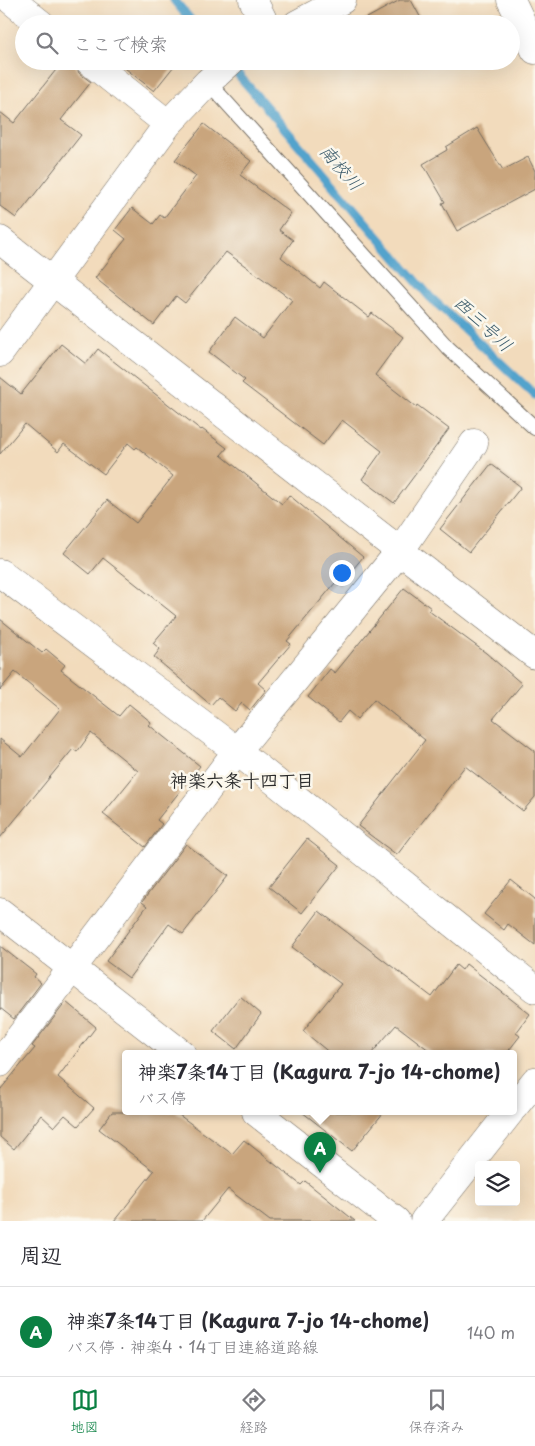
<!DOCTYPE html>
<html lang="ja">
<head>
<meta charset="utf-8">
<style>
	body { margin:0; font-family:"Playpen Sans","Klee One",sans-serif; background:#f7f7f7; color:#2b2b33 }
	.controls { position:absolute; right:15px; bottom:15px; display:grid; overflow:hidden; border-radius:5px; box-shadow:0 5px 20px #0002 }
	.controls button { width:45px; height:45px; display:grid; place-items:center; padding:0; border:0; border-bottom:1px solid #e1e1e2; background:#fff; color:#2b2b33; font:25px sans-serif }
	.you { position:absolute; left:341px; top:572px; width:18px; height:18px; margin:-12px; border:4px solid #fff; border-radius:50%; background:#1a73e8; box-shadow:0 0 0 8px #1a73e833 }
	.badge { display:grid; place-items:center; width:32px; height:32px; border-radius:50%; background:#0b8043; color:#fff; font-size:16px; font-weight:700 }
	.pin { position:absolute; translate:-50% -41px; filter:drop-shadow(0 1px 2px #0008) }
	.pin::after { content:''; position:absolute; top:26px; width:18px; height:15px; background:inherit; clip-path:polygon(0 0,100% 0,50% 100%) }
	.popup { position:absolute; left:122px; top:1050px; width:395px; height:65px; box-sizing:border-box; display:grid; place-content:center; border-radius:5px; background:#fff; filter:drop-shadow(0 1px 4px #0005); font-size:16px; white-space:nowrap; color:#7c7c81 }
	.popup b { font-size:19px; color:#2b2b33 }
	.popup::after { content:''; position:absolute; left:50%; top:100%; margin-left:-10px; border:10px solid transparent; border-top-color:#fff }
	.list { margin:0; padding:0; list-style:none }
	h2 { display:flex; justify-content:space-between; align-items:center; height:65px; margin:0; padding:0 20px; font-size:21px }
	h2 small { font-size:16px; font-weight:400; color:#7c7c81 }
	.list li { display:grid; grid-template-columns:32px 1fr auto; gap:15px; align-items:center; box-sizing:border-box; height:90px; padding:0 20px; border-top:1px solid #e1e1e2 }
	.list b { display:block; font-size:19px; white-space:nowrap }
	.list p { margin:0; font-size:16px; white-space:nowrap; color:#7c7c81 }
	.list em { font-size:16px; font-style:normal; color:#7c7c81 }
	.icon { flex:none; width:28px; height:28px; fill:none; stroke:currentColor; stroke-width:2; stroke-linecap:round; stroke-linejoin:round }
	.map { position:relative; flex:none; width:535px; height:1221px; overflow:hidden }
	.search { position:absolute; background:#fff; box-shadow:0 5px 20px #0002; left:15px; right:15px; top:15px; height:55px; display:flex; align-items:center; gap:12px; box-sizing:border-box; padding:0 18px; border-radius:28px; color:#7c7c81; font-size:19px }
	.sheet { height:155px; background:#fff }
	nav { display:flex; justify-content:space-around; align-items:center; box-sizing:border-box; height:70px; border-top:1px solid #e1e1e2; background:#fff; font-size:14px; color:#7c7c81 }
	nav a { display:grid; justify-items:center; gap:2px }
	nav .on { color:#0b8043 }
	.map>svg:first-child { display:block }
	.lines { fill:none; stroke-linecap:round; stroke-linejoin:round }
	.stream { stroke:#52a3cc; stroke-width:9 }
	.building { fill:#c9a57d }
	.service-casing { stroke:#71695e; stroke-width:16 }
	.minor-casing { stroke:#71695e; stroke-width:29 }
	.trunk-casing { stroke:#71695e; stroke-width:29 }
	.service { stroke:#fff; stroke-width:14 }
	.minor { stroke:#fff; stroke-width:28 }
	.trunk { stroke:#fff; stroke-width:28 }
	.labels { text-anchor:middle; stroke-width:5; stroke-linejoin:round; paint-order:stroke }
	.water-label { font-size:18px; font-style:italic; fill:#3b5b6b; stroke:#fbf7ec }
	.neighbourhood-label { font-size:18px; font-weight:bold; fill:#2b2b2b; stroke:#fbf7ec }
</style>
</head>
<body>
<div class="map">
<svg width="535" height="1221" viewBox="0 0 535 1221">
	<rect width="100%" height="100%" fill="#fbf7ec"/>
	<filter id="ink" filterUnits="userSpaceOnUse"><feTurbulence type="fractalNoise" baseFrequency=".02" numOctaves="2"/><feDisplacementMap in="SourceGraphic" scale="10" xChannelSelector="R" yChannelSelector="G"/><feConvolveMatrix kernelMatrix="1 2 1 2 8 2 1 2 1" color-interpolation-filters="sRGB"/></filter>
	<filter id="wash" filterUnits="userSpaceOnUse"><feTurbulence type="fractalNoise" baseFrequency=".0096" numOctaves="4" result="noise"/><feDisplacementMap in="SourceGraphic" scale="20" xChannelSelector="R" yChannelSelector="G"/><feGaussianBlur stdDeviation="1.12" result="paint"/><feColorMatrix in="noise" values="0 0 0 0 0 0 0 0 0 0 0 0 0 0 0 0 0 1.4 0 .05"/><feComposite in="paint" operator="in"/></filter>
	<g filter="url(#wash)">
		<rect width="100%" height="100%" fill="#f2dbbc"/>
		<g class="lines">
			<!-- stream -->
			<path class="stream" d="M174,0L194,24
				M230,65L430,297L535,395"/>
		</g>
		<g id="blocks">
			<!-- building -->
			<path class="building" d="M400,0H411L424,24H356Z
				M63,61H73L79,73L91,82L61,120L81,135L16,218L0,206V112L14,123Z
				M116,61H178L154,91Z
				M204,124L251,161L240,175L291,213L279,230L293,240L281,257L320,288L324,282L369,317L372,313L403,337L375,375L416,407L417,405L449,429L394,503L362,479L382,451L342,420L323,445L242,383L245,380L209,352L235,317L263,338L292,300L226,252L185,303L176,296L154,325L95,278L126,239L115,230L132,208L153,224L160,215L164,218L196,176L175,160Z
				M477,128L503,170L528,157L535,171V189L457,231L442,203L445,202L423,164L447,150L446,147Z
				M61,344L86,364L98,349L201,430L202,429L227,448L221,455L282,504L289,495L363,557L339,586L335,583L287,641L291,644L258,683L266,690L250,710L242,703L235,711L218,697L211,705L154,657L160,649L153,643L176,616L103,558L90,574L64,553L107,500L136,523L173,476L137,447L135,449L128,443L104,474L64,444L58,452L25,424L0,454V377L21,394Z
				M491,464L521,487L469,552L440,529Z
				M404,588L431,608L429,611L486,653L522,684L493,719L535,751V797L523,811L465,766L397,855L358,826L425,740L374,699L357,719L348,711L339,722L308,697L330,669L335,673Z
				M0,619L42,653L46,649L65,665L61,670L119,716L129,704L151,722L149,725L200,766L157,820L162,824L145,847L103,814L138,771L91,733L77,752L73,749L0,838V739L22,757L60,709L15,672L0,690Z
				M307,839L340,865L302,913L269,887Z
				M186,844L228,876L183,934L169,924L129,978L106,961L147,906L142,902Z
				M511,880L535,899V945L508,924L504,930L484,914Z
				M319,911L432,997L456,965L462,970L466,964L530,1014L516,1033L520,1036L506,1054H434L396,1025L371,1054H331L303,1031L341,984L292,947Z
				M0,946L36,974L34,977L41,983L14,1019L0,1008Z
				M240,996L261,1014L236,1049L213,1031Z
				M66,1002L96,1027L58,1077L94,1108L78,1126L65,1115L54,1127L41,1115L14,1149L0,1137V1090L35,1048L32,1046Z
				M112,1112H175L232,1154L244,1140L301,1185L305,1181L355,1221H270L228,1189L202,1221H114L154,1171L99,1129Z
				M302,1112H384L352,1151Z"/>
		</g>
	</g>
	<g filter="url(#ink)">
		<use href="#blocks" fill-opacity="0" stroke="#71695e" stroke-width="1"/>
		<g class="lines">
			<!-- service casing -->
			<g class="service-casing">
				<path id="service" d="M208,82L448,348L535,428"/>
			</g>
			<!-- minor casing -->
			<g class="minor-casing">
				<path id="minor" d="M11,0L41,24
					M253,0L265,24
					M297,24L342,0
					M89,61L168,124
					M0,240L400,551L535,655
					M0,353L168,124L208,82L231,61
					M0,573L237,751L535,989
					M0,912L182,1054
					M0,1063L237,751L400,551L474,443
					M514,1107L535,1081
					M256,1112L396,1221
					M424,1221L510,1112"/>
			</g>
			<!-- trunk casing -->
			<g class="trunk-casing">
				<path id="trunk" d="M511,0L535,50"/>
			</g>
			<!-- service -->
			<use href="#service" class="service"/>
			<!-- minor -->
			<use href="#minor" class="minor"/>
			<!-- trunk -->
			<use href="#trunk" class="trunk"/>
		</g>
	</g>
	<g class="labels">
		<!-- water labels -->
		<g class="water-label">
			<text transform="translate(341 168) rotate(49)" y="6">南校川</text>
			<text transform="translate(483 324) rotate(43)" y="6">西三号川</text>
		</g>
		<!-- neighbourhood labels -->
		<g class="neighbourhood-label">
			<text x="242" y="787">神楽六条十四丁目</text>
		</g>
	</g>
</svg>
<div class="controls">
<button><svg class="icon" aria-label="layers" viewBox="0 0 24 24"><path d="M12 4l9 5-9 5-9-5zM3 14l9 5 9-5"/></svg></button>
</div>
<div class="you"></div>
<div class="pin badge" style="left:320px;top:1173px">A</div>
<div class="popup"><b>神楽7条14丁目 (Kagura 7-jo 14-chome)</b>バス停</div>
<div class="search"><svg class="icon" aria-label="search" viewBox="0 0 24 24"><circle cx="10" cy="10" r="6"/><path d="M15 15l6 6"/></svg>ここで検索</div>
</div>
<section class="sheet">
<h2>周辺<small></small></h2>
<ul class="list">
<li><span class="badge">A</span><div><b>神楽7条14丁目 (Kagura 7-jo 14-chome)</b><p>バス停 · 神楽4・14丁目連絡道路線</p></div><em>140 m</em></li>
</ul>
</section>
<nav>
<a class="on"><svg class="icon" aria-label="map" viewBox="0 0 24 24"><path d="M3 6l6-2 6 2 6-2v14l-6 2-6-2-6 2zM9 4v14M15 6v14"/></svg>地図</a>
<a><svg class="icon" aria-label="directions" viewBox="0 0 24 24"><path d="M12 3l9 9-9 9-9-9zM9 14v-3h6M13 9l2 2-2 2"/></svg>経路</a>
<a><svg class="icon" aria-label="saved" viewBox="0 0 24 24"><path d="M7 4h10v16l-5-4-5 4z"/></svg>保存済み</a>
</nav>
</body>
</html>
